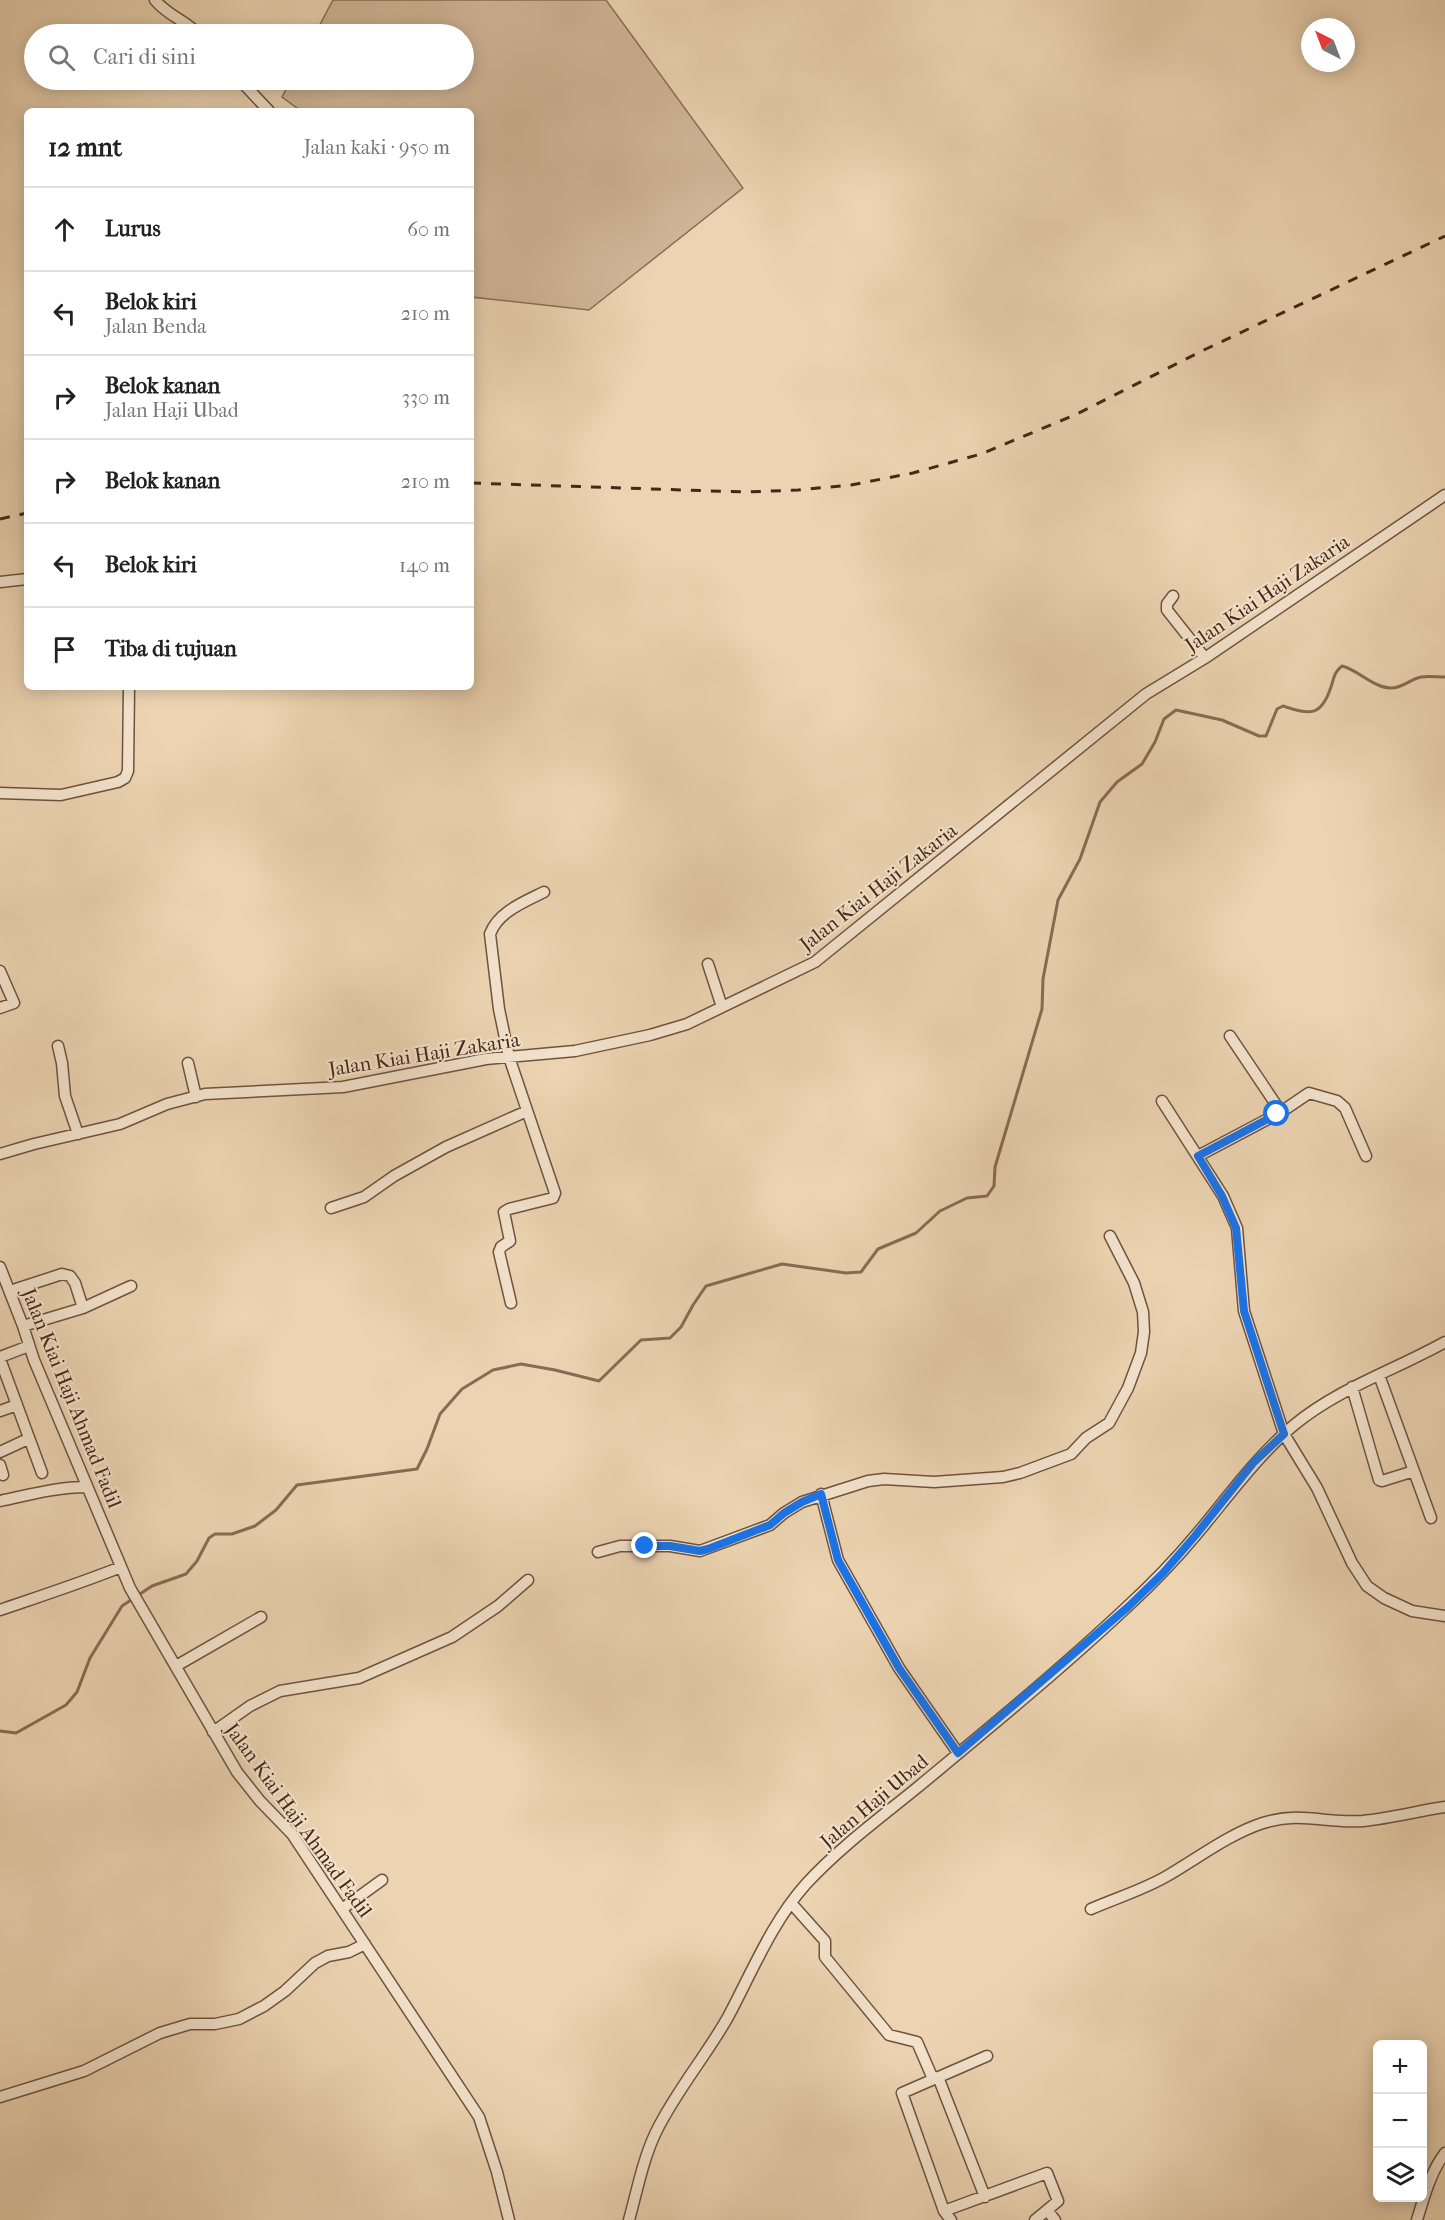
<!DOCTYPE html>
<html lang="id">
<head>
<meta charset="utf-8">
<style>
	body { margin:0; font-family:"IM FELL French Canon",serif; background:#f2f2f2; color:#222 }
	.controls { position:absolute; right:18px; bottom:18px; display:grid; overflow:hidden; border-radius:9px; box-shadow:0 3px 15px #0003 }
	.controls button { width:54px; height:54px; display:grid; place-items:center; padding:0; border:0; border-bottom:2px solid #e0e0e0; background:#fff; color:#222; font:30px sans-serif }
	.compass { position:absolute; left:1301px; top:18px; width:54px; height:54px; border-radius:50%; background:#fff; box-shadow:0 3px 15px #0003; rotate:318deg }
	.stop { position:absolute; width:18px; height:18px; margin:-14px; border:4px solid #1a73e8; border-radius:50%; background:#fff }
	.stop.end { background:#1a73e8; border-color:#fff; box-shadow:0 2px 6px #0008 }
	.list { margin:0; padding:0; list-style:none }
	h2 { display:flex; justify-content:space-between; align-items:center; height:78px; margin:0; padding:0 24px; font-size:26px }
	h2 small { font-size:20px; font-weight:400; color:#767676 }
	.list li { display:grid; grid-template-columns:39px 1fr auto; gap:18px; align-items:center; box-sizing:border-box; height:84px; padding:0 24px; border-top:2px solid #e0e0e0 }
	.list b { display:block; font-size:22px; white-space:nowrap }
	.list p { margin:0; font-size:20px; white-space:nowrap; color:#767676 }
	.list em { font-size:20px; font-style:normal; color:#767676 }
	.icon { flex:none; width:33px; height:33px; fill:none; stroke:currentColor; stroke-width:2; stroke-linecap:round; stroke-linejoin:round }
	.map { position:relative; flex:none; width:1445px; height:2220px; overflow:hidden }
	.search { position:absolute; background:#fff; box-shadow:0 3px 15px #0003; left:24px; top:24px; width:450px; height:66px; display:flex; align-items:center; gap:15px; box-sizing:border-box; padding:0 21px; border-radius:33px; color:#767676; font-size:22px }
	.panel { position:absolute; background:#fff; box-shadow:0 3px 15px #0003; left:24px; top:108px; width:450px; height:582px; border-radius:9px }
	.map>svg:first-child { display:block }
	.green { fill:#d0b698; stroke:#8b6e58; stroke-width:1.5 }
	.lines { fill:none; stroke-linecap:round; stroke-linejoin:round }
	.stream { stroke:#886b55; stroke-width:3 }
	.minor-casing { stroke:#70523e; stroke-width:13 }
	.minor { stroke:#f3e3cd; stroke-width:10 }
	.rail { stroke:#462618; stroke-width:3; stroke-dasharray:10 10; stroke-linecap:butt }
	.route { stroke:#1a73e8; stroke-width:8 }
	.labels { text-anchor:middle; stroke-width:4.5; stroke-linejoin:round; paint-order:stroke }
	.street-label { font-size:20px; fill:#462618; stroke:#f3e3cd }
</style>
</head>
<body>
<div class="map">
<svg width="1445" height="2220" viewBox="0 0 1445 2220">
	<rect width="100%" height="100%" fill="#ecd4b2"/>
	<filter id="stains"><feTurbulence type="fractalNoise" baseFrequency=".00333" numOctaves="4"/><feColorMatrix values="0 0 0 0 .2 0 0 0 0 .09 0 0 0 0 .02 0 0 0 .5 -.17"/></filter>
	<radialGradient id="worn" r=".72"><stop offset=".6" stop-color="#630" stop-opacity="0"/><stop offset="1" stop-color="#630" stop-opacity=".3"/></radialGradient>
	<!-- green -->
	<path class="green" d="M333,0H606L743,188L589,310L471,297V111H301L282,97L291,80H464V34H315Z"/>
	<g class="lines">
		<!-- stream -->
		<path class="stream" d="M0,1731L16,1733L66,1705L77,1692L90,1658L122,1606L152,1586L186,1574L197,1561L209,1538L215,1534H232L255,1526L276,1510L297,1485L417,1469L427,1449L440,1414L462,1389L493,1370L521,1364L555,1370L599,1381L641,1340L670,1338L681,1327L693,1305L706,1286L782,1264L846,1273L861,1272L878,1249L916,1233L940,1211L967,1198L987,1196L994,1186L995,1167L1042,1009L1043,979L1058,900L1080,859L1100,802L1117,782L1142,764L1155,742L1164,719L1176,710L1222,720L1259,736H1266L1277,709L1283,706C1310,715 1321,717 1331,687C1334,678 1334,672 1342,666C1358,670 1373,687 1390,688C1402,689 1410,679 1421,677C1428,676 1437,677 1445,677"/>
		<!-- minor casing -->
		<g class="minor-casing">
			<path id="minor" d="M155,0C168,16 185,20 198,34
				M240,80L269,111
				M0,582L27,579
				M1173,596L1167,604V610L1205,658
				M0,793L61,795L118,782L125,778L128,771L129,687
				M708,964L722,1007
				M0,971L14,1003L0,1008
				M58,1046L62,1063L65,1096L78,1134
				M188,1063L196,1097
				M1162,1101L1223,1196L1237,1228L1244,1311L1284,1434L1317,1488L1352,1563L1367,1586L1384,1598L1412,1611L1445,1616
				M1281,1112L1309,1093L1337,1101L1345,1108L1366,1156
				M0,1154L34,1144L120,1124L167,1104L205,1094L343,1087L486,1059L575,1051L650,1035L687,1024L815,962L1146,694L1205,658L1445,495
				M1198,1156L1281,1112L1230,1036
				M331,1208L364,1197L394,1176L446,1147L527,1111
				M0,1267L23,1326L34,1360L130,1588L237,1772L260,1801L292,1834L479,2117L497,2172L509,2220
				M10,1291L62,1274L70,1276L75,1283L83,1308L23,1326
				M511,1303L499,1252L501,1247L510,1241L504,1212L509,1209L553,1198L555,1193L509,1057L499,1009L490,934C498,912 524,902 544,892
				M83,1308L131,1286
				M0,1357L29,1346
				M0,1359L42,1473
				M1379,1375L1431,1518
				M1352,1387L1379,1480L1382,1481L1414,1471
				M0,1411L17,1405
				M0,1452L28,1439
				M0,1465L3,1475
				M821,1494L838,1560L899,1668L958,1753
				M0,1501C29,1495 56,1487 87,1487
				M598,1552L620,1546H670L700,1551L770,1525L784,1513L802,1502L868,1481L884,1479L934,1482L1003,1477L1020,1473L1071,1454L1086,1438L1109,1423L1128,1388L1141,1353L1144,1332L1143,1312L1134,1283L1110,1236
				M0,1610C41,1596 81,1583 121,1567
				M176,1666L261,1617
				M213,1732L250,1706L280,1691L359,1678L452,1637L498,1606L528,1580
				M792,1904L825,1941V1957L889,2035L917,2042L933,2079
				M342,1909L382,1880
				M1091,1909C1116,1898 1143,1890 1167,1876C1198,1858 1229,1834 1263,1823C1301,1811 1327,1824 1363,1821C1391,1818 1418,1811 1445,1807
				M938,2077L985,2197
				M0,2097L84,2071L160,2033L190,2024H215L239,2019L264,2006L285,1991L315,1963L328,1956L349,1952L365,1944
				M1047,2210L1055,2220
				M944,2211L1047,2173L1058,2201L1035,2220
				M629,2220C637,2191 643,2159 656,2132C676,2091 706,2056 728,2017C752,1972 772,1922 806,1884C839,1848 880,1818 918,1787C989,1728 1061,1669 1128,1606C1152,1584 1175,1560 1196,1535C1228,1497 1256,1457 1294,1425C1339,1388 1395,1370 1445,1342
				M951,2220L944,2211L902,2093L987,2056
				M1417,2220C1424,2197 1430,2173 1445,2153"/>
		</g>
		<!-- minor -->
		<use href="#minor" class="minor"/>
		<!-- rail -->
		<path class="rail" d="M471,483L745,492L798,490L851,485L913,473L981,454L1077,414L1206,349L1445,236
			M0,519L27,513"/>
	</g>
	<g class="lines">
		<!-- route -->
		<path class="route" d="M645,1546H670L700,1551L708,1549L770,1525L784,1513L802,1502L821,1494L838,1560L899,1668L958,1753L1128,1607L1163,1573L1195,1536L1254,1462L1284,1434L1244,1311L1236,1228L1222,1196L1198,1156L1277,1114"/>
	</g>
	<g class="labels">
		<!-- street labels -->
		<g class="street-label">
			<text transform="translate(1267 593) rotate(-34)" y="7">Jalan Kiai Haji Zakaria</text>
			<text transform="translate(878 887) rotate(-38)" y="7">Jalan Kiai Haji Zakaria</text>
			<text transform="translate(424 1054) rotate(-9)" y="7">Jalan Kiai Haji Zakaria</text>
			<text transform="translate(72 1398) rotate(68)" y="7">Jalan Kiai Haji Ahmad Fadil</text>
			<text transform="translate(874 1801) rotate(-40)" y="7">Jalan Haji Ubad</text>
			<text transform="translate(299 1820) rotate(54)" y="7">Jalan Kiai Haji Ahmad Fadil</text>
		</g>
	</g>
	<rect width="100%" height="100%" filter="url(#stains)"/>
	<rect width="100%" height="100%" fill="url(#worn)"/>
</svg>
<div class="controls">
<button>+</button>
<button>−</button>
<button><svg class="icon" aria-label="layers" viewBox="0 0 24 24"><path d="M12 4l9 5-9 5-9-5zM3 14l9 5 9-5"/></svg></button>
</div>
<svg class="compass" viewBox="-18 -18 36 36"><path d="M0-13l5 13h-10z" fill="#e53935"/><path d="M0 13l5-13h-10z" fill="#767676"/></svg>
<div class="stop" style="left:1277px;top:1114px"></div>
<div class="stop end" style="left:645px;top:1546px"></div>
<div class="search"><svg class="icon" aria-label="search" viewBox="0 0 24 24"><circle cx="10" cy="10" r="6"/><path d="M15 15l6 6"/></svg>Cari di sini</div>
<section class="panel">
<h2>12 mnt<small>Jalan kaki · 950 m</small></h2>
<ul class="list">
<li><svg class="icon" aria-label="ahead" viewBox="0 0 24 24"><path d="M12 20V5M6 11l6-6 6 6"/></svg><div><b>Lurus</b></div><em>60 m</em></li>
<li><svg class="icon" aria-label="left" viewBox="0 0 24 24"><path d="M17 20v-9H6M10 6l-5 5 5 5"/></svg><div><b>Belok kiri</b><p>Jalan Benda</p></div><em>210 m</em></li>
<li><svg class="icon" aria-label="right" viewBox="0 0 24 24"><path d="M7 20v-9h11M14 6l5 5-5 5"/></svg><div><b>Belok kanan</b><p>Jalan Haji Ubad</p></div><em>330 m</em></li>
<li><svg class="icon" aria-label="right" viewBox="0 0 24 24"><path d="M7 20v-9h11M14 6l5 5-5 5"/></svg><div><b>Belok kanan</b></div><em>210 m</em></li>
<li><svg class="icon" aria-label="left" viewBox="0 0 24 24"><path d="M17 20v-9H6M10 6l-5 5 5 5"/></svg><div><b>Belok kiri</b></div><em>140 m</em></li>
<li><svg class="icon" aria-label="arrive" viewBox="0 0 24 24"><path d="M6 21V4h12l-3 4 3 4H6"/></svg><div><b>Tiba di tujuan</b></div></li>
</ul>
</section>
</div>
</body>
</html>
